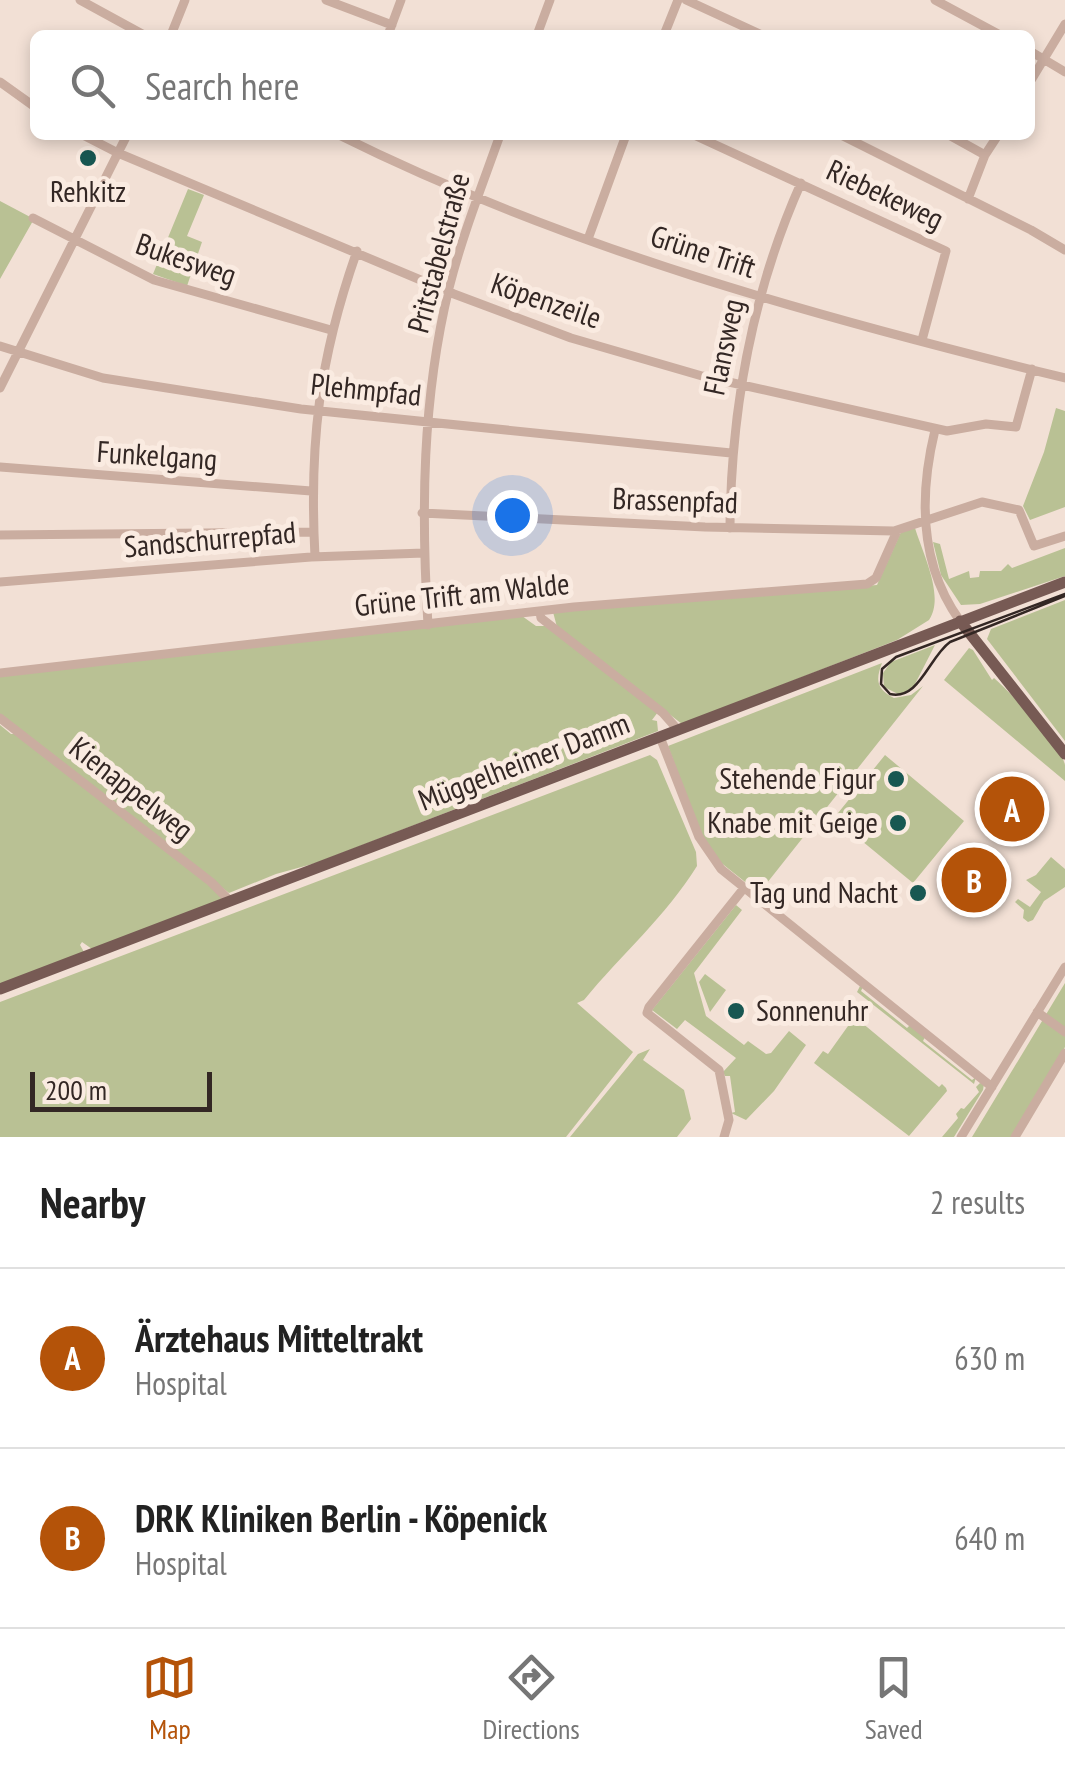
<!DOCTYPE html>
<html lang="en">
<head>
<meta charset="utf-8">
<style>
	body { margin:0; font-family:"PT Sans Narrow",sans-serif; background:#f2f2f2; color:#222 }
	.scale { position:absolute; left:30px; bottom:25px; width:182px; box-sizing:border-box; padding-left:10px; border:5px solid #332724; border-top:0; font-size:28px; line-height:35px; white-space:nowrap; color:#332724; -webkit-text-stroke:8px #faebe1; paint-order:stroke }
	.you { position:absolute; left:512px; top:515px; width:35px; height:35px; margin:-25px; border:8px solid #fff; border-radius:50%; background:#1a73e8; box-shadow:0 0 0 15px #1a73e833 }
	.badge { display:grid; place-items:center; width:65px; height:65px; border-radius:50%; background:#b45309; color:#fff; font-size:32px; font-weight:700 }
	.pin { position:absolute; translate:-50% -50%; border:5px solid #fff; box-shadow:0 2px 10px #0006 }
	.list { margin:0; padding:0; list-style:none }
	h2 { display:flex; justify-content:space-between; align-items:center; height:130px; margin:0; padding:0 40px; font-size:42px }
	h2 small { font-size:32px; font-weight:400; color:#767676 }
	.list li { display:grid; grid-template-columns:65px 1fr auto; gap:30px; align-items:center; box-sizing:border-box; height:180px; padding:0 40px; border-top:2px solid #e0e0e0 }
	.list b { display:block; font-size:38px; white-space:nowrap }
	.list p { margin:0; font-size:32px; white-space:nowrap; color:#767676 }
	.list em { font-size:32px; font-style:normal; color:#767676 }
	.icon { flex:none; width:55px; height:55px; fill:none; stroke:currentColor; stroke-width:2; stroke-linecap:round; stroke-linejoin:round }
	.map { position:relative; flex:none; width:1065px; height:1137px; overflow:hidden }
	.search { position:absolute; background:#fff; box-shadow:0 5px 15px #0003; left:30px; right:30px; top:30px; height:110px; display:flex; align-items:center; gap:25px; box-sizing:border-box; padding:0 35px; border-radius:15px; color:#767676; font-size:38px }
	.sheet { height:490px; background:#fff }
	nav { display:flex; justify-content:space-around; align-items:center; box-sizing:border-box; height:140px; border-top:2px solid #e0e0e0; background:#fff; font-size:28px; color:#767676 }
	nav a { display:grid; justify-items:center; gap:5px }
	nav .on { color:#b45309 }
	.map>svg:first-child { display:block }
	.green { fill:#b9c194 }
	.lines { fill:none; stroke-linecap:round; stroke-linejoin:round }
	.minor { stroke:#caada0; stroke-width:9 }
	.major { stroke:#775a54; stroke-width:11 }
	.tram { stroke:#332724; stroke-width:2.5 }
	.poi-dot { fill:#185752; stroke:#faebe1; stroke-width:4 }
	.labels { text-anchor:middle; stroke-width:10; stroke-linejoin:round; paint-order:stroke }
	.poi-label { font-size:30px; fill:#332724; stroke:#faebe1; text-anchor:end }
	.street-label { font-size:30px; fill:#332724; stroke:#faebe1 }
</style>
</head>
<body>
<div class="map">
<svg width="1065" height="1137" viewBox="0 0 1065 1137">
	<rect width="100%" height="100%" fill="#f2e0d5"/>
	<!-- green -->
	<path class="green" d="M188,189L204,195L187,236L202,242L187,286L153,274Z
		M0,201L34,219L0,279Z
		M1056,408L1065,411V507L1030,520L1023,506L1044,452Z
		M915,528C923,554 945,597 929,620L897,640L682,724L557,627L553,612L877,585L901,532Z
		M933,542L940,544L949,579L969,571L970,578L979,577L980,571H1001L1008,564L1012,568L1065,548V576L980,604L961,605L941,575Z
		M1065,600V741L987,639L991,629Z
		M522,616L536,626H547L658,712L652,720L657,721L658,731L316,863L276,874L229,893L0,715V676Z
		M935,645L914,686L900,695L884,687L883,673L891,662Z
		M969,648L973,650L992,680L994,678C1011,693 1061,745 1065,765C1065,770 1065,776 1065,781L944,680Z
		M882,663C875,681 877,689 894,698L911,695L923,686L759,893L715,858L702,839L668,746Z
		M0,725L11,734H17L222,894V899L92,949L82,942L80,945L84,952L0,984Z
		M650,755L657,760L696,852L697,866C666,916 621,955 584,1000L577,1003L633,1052L566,1137H0V1002Z
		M885,755L964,821L913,883L834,818Z
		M1051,857L1065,869V887L1044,901L1033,920L1028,922L1023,918L1024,910L1015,902L1018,899L1030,907L1041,892L1026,880L1036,875Z
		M736,905L742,910L694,973L706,1016L744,1045L748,1041L766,1054L771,1053L789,1031L806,1045L774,1091L746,1120L731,1113L735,1112L730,1076H725L723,1072L736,1058L685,1020L677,1029L652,1010Z
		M705,974L726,990L710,1012L699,982Z
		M1065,983V1047L1012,1137H972Z
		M860,986L863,987L861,991L907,1028L910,1025L925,1037L923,1041L972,1080L976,1077L974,1084L857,992Z
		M853,1019L861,1022L939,1087L942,1084L946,1088L947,1091L909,1136L814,1063L823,1051L828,1054Z
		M650,1049L643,1060L684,1090L691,1119L677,1137H570L638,1054Z
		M980,1083L984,1084L983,1090L954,1137H942L958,1118L956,1114L961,1108L964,1109L979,1092L976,1087Z"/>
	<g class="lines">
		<!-- minor -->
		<path class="minor" d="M80,0L144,35
			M326,0L392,25
			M686,0L762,35
			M935,0L1000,35
			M171,35L185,0
			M388,35L401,0
			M537,35L550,0
			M664,35L678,0
			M1030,51L1065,72
			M0,82L35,107
			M1030,82L1065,24
			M83,135L118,153L454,294L571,338L702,376L947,431L986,424L1016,427L1032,369
			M339,135C568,249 817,317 1065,378
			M694,135L946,251L922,340
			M841,135L1031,230L1065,250
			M949,135L985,155
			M968,199L985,155L998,135
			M33,218L154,280L331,330
			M588,239L626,135
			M0,346L103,378L301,409L731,453
			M0,388L127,135
			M935,430C919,496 919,564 960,621
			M0,467L311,491
			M422,513L705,527L894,531L982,502L1019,510L1034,546L1065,536
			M730,528C731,408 752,293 801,183
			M0,535L313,532
			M315,557C309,443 319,359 357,251
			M0,582L311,557L424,553
			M540,612L541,618L663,713L678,730
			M428,625C421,511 422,399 449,288C462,236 482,186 500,135
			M0,673L574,607L867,584L876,578L897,531
			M0,718L211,882L230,901
			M660,737L699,837L721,869L992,1087
			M1037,1012L1065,1032
			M724,1137L729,1120L719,1070L647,1013L649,1007L744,888
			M961,1137L1065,967
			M1015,1137L1065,1053"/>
		<!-- major -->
		<path class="major" d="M960,621L1065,754
			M0,989L1065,582"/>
		<!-- tram -->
		<path class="tram" d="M1065,594L896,657L882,669L881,684L890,694C919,701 929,657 950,642L1065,596"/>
	</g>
	<!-- markers -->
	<g class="poi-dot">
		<circle cx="88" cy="158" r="10"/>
		<circle cx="896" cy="779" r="10"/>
		<circle cx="898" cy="823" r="10"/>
		<circle cx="918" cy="893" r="10"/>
		<circle cx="736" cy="1011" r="10"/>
	</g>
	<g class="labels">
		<!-- poi labels -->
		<g class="poi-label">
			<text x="88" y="202" text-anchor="middle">Rehkitz</text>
			<text x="876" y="789">Stehende Figur</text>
			<text x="878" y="833">Knabe mit Geige</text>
			<text x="898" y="903">Tag und Nacht</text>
			<text x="756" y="1021" text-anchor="start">Sonnenuhr</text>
		</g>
		<!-- street labels -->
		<g class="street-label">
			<text transform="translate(885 195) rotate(25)" y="10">Riebekeweg</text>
			<text transform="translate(703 252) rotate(18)" y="10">Grüne Trift</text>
			<text transform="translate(439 253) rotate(-75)" y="10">Pritstabelstraße</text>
			<text transform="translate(186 260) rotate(19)" y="10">Bukesweg</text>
			<text transform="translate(546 301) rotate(19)" y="10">Köpenzeile</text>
			<text transform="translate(724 347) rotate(-78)" y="10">Flansweg</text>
			<text transform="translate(366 390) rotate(6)" y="10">Plehmpfad</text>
			<text transform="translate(157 456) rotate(4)" y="10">Funkelgang</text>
			<text transform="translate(675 501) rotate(2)" y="10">Brassenpfad</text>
			<text transform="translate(210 540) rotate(-5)" y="10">Sandschurrepfad</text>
			<text transform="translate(462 595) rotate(-6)" y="10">Grüne Trift am Walde</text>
			<text transform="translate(524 762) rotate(-21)" y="10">Müggelheimer Damm</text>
			<text transform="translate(131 789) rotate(38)" y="10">Kienappelweg</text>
		</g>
	</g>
</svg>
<div class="scale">200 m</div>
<div class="you"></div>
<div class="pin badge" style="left:1012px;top:809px">A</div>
<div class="pin badge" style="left:974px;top:880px">B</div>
<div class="search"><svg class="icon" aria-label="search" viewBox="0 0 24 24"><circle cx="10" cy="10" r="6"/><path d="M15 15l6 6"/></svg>Search here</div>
</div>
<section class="sheet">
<h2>Nearby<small>2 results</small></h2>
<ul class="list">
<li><span class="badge">A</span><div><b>Ärztehaus Mitteltrakt</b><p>Hospital</p></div><em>630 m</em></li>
<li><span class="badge">B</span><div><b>DRK Kliniken Berlin - Köpenick</b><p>Hospital</p></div><em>640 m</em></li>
</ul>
</section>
<nav>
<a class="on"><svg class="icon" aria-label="map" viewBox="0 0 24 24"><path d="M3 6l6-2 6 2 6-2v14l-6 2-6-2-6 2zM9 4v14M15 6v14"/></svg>Map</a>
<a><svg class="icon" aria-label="directions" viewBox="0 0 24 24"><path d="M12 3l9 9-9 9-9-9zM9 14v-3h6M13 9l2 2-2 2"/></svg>Directions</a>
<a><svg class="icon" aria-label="saved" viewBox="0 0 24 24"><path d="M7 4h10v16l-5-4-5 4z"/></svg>Saved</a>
</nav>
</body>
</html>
